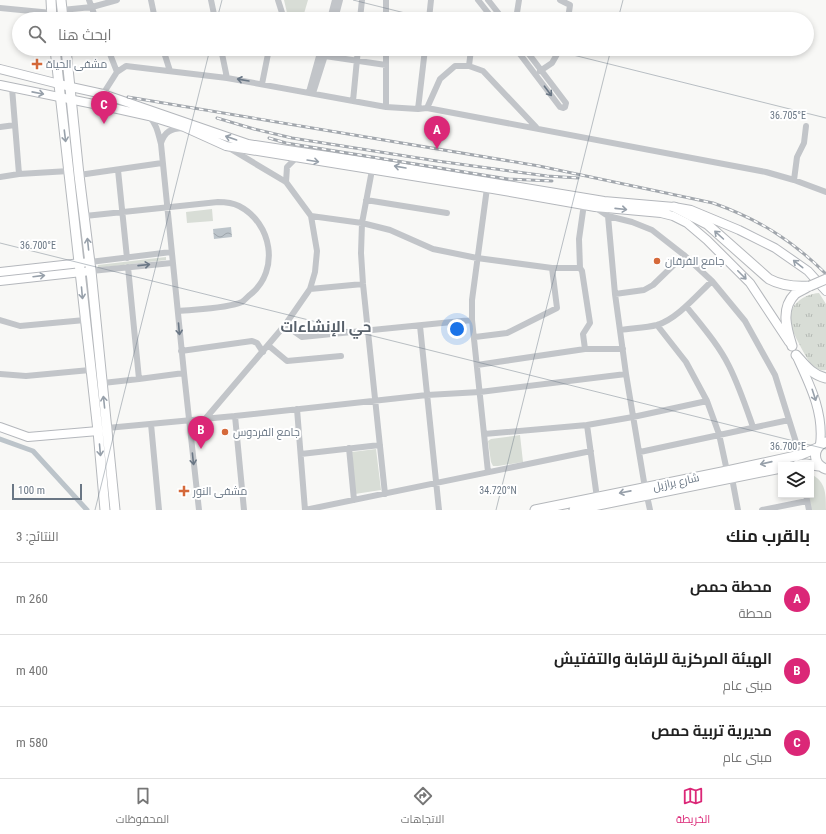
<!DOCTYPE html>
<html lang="ar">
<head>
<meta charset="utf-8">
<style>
	body { margin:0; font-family:"Roboto Condensed",Cairo,sans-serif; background:#f6f6f6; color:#222; direction:rtl }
	.controls { position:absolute; right:12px; bottom:12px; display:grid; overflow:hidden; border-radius:0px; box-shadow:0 2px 6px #0003 }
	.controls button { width:36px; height:36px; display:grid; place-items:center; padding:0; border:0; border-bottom:1px solid #e0e0e0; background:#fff; color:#222; font:20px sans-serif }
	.scale { position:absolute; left:12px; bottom:10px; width:70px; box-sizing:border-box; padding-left:4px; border:2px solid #6a7785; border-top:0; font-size:11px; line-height:14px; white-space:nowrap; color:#6a7785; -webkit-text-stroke:3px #fff; paint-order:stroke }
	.you { position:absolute; left:457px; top:329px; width:14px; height:14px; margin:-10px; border:3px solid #fff; border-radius:50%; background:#1a73e8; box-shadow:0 0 0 6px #1a73e833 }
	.badge { display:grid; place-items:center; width:26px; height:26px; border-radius:50%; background:#db2777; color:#fff; font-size:13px; font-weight:700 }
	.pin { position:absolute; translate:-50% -33px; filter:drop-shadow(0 1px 2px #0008) }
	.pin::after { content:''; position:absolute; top:21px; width:14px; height:12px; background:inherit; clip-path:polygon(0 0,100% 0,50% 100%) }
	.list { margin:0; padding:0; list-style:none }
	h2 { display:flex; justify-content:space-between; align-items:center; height:52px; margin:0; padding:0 16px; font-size:17px }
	h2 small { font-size:13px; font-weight:400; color:#767676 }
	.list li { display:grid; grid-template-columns:26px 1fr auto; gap:12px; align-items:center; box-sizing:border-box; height:72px; padding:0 16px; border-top:1px solid #e0e0e0 }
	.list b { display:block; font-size:15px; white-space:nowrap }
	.list p { margin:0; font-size:13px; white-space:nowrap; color:#767676 }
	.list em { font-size:13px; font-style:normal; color:#767676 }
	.icon { flex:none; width:22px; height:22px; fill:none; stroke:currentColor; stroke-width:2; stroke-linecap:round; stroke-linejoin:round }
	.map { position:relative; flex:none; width:826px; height:510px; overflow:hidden; direction:ltr }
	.search { position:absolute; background:#fff; box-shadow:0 2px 6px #0003; left:12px; right:12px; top:12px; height:44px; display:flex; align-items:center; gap:10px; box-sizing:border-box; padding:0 14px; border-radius:22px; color:#767676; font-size:15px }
	.sheet { height:268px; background:#fff }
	nav { display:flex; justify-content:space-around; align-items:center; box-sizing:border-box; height:56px; border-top:1px solid #e0e0e0; background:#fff; font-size:11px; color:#767676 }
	nav a { display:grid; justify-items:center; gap:2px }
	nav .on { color:#db2777 }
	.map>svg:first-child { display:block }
	.grass { fill:url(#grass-tufts) }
	.green { fill:#d8ddd6 }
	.water { fill:url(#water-waves) }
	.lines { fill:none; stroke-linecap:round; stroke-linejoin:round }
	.canal { stroke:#bcc4ca; stroke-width:5 }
	.major-casing { stroke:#b4b7bc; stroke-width:10 }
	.highway-casing { stroke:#b5b8bc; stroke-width:11 }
	.minor { stroke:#c2c5c9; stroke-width:6 }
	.major { stroke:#fff; stroke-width:8 }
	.highway { stroke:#fff; stroke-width:9 }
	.rail-casing { stroke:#a2a7ad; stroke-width:3 }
	.rail { stroke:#fff; stroke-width:1.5; stroke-dasharray:4.5; stroke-linecap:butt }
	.highway-bridge-casing { stroke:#b5b8bc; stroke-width:11; stroke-linecap:butt }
	.highway-bridge { stroke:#fff; stroke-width:9 }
	.oneway { stroke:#6a7785 }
	.oneway2 { stroke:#97a0aa }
	.ticks { fill:none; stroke:#6a7785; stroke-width:1; stroke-opacity:0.45 }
	.poi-dot { fill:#d5693a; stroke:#fff; stroke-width:1.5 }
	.labels { text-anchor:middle; stroke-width:4; stroke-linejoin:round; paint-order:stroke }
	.poi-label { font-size:11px; fill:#6a7785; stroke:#fff; text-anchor:start }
	.street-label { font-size:11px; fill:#6a7785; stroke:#fff }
	.district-label { font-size:15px; font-weight:bold; fill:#57606a; stroke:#fff }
	.ticks-label { font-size:10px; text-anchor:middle; fill:#6a7785; stroke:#fff; stroke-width:4; stroke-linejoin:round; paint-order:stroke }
</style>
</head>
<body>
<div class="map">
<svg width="826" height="510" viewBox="0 0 826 510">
	<defs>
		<pattern id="grass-tufts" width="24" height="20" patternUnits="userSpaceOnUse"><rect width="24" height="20" fill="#d8ddd6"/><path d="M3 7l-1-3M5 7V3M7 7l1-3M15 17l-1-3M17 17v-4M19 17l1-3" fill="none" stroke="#b3b8b3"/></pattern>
		<pattern id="water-waves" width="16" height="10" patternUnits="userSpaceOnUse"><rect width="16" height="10" fill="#bcc4ca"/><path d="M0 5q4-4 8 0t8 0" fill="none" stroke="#9da4aa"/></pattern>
	</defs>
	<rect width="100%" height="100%" fill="#f8f8f6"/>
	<!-- grass -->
	<path class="grass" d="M819,293L826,304V370C821,371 816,369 812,365C808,362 791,329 790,324C787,306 803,294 819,293Z"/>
	<!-- green -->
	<path class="green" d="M284,0H308L303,17H288Z
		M212,209L213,221L187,223L186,212Z
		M166,257V260L98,268V265Z
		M520,435L523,462L498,466H493L491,462L488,441L491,439Z
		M376,449L381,490L355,494L352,452Z
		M811,474C826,482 826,493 826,510H811L808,495H811Z"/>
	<!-- water -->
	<path class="water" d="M231,227L232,237L214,239L213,229Z"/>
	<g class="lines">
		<!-- canal -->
		<path class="canal" d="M0,439L33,451L87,510"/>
		<!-- major casing -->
		<g class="major-casing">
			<path id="major" d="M0,69L71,87L103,94L248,144L374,163L604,201L674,207L691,210L739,230L775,248L808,271L826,291
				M0,85L113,108L149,116L184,127L226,146L487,188L595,207L661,213L673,216L687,223L707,240L750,283L789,342
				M0,272L90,262
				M0,281L91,271
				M798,359C811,387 824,414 820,445
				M0,427L28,437L98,431"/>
		</g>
		<!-- highway casing -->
		<g class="highway-casing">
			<path id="highway" d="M51,0L52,19
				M61,0L63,19
				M55,49L98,431L105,510
				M66,49L79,175L91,271L115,510
				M674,207L707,224L769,279C782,286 796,287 810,286
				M792,346C787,330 780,309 795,294C799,291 805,289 809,286
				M796,355C805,365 812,375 826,378
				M826,442C812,447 812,464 826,469
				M797,465L806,464L819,466
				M535,510L727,471L800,455L817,448
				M574,510L781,468"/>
		</g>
		<!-- minor -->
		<path class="minor" d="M89,0L96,19
			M151,0L155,19
			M211,0L215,19
			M278,0L284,19
			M386,0V19
			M478,0L493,19
			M488,0L503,19
			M560,0L570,5L568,19
			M0,8L52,13
			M62,10L92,7L117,0
			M330,19L335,0
			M335,19L340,0
			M360,19L362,0
			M429,19L431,0
			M516,19L519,0
			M108,49L117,72
			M163,49L170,71
			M221,49L227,78
			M516,49L560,107L563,108L565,107L566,103L525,49
			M325,56L386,65
			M469,66L471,49
			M540,71L552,63L560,49
			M262,84L269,49
			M12,88L19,174L69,171
			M309,92L321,49
			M313,93L327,49
			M103,94L117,72L126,66L227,78L386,107L418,109L427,108L766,172L794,180L826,192
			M353,101L358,49
			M386,107V49
			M427,108L440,79L455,66H469L483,71L536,127
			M418,109L425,49
			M149,116C157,125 158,133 161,144L184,373L199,510
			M0,127L15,125
			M161,143C165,131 171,129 182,128
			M118,170L127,258
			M372,170L362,223L361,253L363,284L385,494
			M79,175L162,163
			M0,177L19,174
			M794,180L797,157L804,143L806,126
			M286,182L287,167L296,158
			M487,188L472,300V320L488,472
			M366,200L447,213
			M596,208L608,216L632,222L652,230L684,255L712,281L745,321L775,375L800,455
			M85,216L218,202C225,202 233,203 239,206C272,223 280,270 251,294C248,296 245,300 242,302C226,309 195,309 178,311
			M311,216L362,223L390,230L433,249L477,258L552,268L557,308L507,333L475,337
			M90,262L171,252
			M580,268L579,239L583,211
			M91,271L172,263
			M310,289L363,284
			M615,294L644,290L653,285L684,255
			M686,306C701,325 718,344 729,366C739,386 746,407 753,427
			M0,320L20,326L85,320
			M285,325L302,337L472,320
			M657,325L686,362L707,401
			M420,326L439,510
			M620,330C632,328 645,328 657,325C677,319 697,295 712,281
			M269,346L287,361L341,356
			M585,349H623
			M181,351L252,341L257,343L263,352
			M477,365L585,349L583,334L590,323L582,271L580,268H552
			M0,374L26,376L90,370
			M626,374L645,488
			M139,379L184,373
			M103,383L139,379L128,267
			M297,409L305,510
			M235,416L244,510
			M206,418L285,325L310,289L315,272L317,251L311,216L286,182L229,148
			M151,424L159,510
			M107,428L235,416L427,395L480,392L626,374L615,294L608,216
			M484,434L587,425
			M349,448L354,500
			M640,452L789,420
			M301,454L380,445
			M732,478L738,510
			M806,495L809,510
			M647,496L650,510
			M597,498L587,425L633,417L707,401L719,434L727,471
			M305,510L591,451
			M762,510L807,501"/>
		<!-- major -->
		<use href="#major" class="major"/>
		<!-- highway -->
		<use href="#highway" class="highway"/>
		<!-- rail casing -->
		<g class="rail-casing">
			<path id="rail" d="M128,97L539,166L713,203C758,219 792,240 826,274
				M217,118L254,129L292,138L437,161L547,176L578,178
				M269,138L286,143L508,179L552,181"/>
		</g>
		<!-- rail -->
		<use href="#rail" class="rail"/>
		<!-- highway-bridge casing -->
		<g class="highway-bridge-casing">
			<path id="highway-bridge" d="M810,286L826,279"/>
		</g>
		<!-- highway-bridge -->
		<use href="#highway-bridge" class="highway-bridge"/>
	</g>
	<!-- one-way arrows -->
	<defs><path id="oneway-shaft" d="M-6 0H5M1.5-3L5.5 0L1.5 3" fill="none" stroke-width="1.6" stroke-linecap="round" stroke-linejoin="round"/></defs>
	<g class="oneway">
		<use href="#oneway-shaft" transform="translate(243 80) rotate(-170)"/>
		<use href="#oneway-shaft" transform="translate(548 91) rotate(53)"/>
		<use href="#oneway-shaft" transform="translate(144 265) rotate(-6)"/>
		<use href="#oneway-shaft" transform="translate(179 329) rotate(85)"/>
		<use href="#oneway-shaft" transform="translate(193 459) rotate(84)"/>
	</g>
	<g class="oneway2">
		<use href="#oneway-shaft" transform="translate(38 93) rotate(11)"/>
		<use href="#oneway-shaft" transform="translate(65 136) rotate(83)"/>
		<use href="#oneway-shaft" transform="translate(231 138) rotate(-161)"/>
		<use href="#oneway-shaft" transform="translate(313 161) rotate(9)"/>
		<use href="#oneway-shaft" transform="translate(400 167) rotate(-170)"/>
		<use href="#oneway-shaft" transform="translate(621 209) rotate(6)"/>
		<use href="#oneway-shaft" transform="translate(719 235) rotate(-138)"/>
		<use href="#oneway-shaft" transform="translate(88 244) rotate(-96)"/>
		<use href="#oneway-shaft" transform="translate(798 264) rotate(-142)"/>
		<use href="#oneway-shaft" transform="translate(742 275) rotate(45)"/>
		<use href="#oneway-shaft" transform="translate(39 276) rotate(-7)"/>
		<use href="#oneway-shaft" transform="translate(82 293) rotate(85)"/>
		<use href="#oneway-shaft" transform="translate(814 395) rotate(72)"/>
		<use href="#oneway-shaft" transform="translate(104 402) rotate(-96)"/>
		<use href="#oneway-shaft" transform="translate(100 450) rotate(85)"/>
		<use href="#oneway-shaft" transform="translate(766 463) rotate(167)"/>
		<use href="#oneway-shaft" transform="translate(625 492) rotate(169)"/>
	</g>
	<!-- ticks -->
	<path class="ticks" d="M353,0L429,19M217,19L222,0M618,19L623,0M549,49L826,118M0,243L826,449M95,510L210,49M496,510L611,49"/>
	<!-- markers -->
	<g class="poi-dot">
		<path d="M35 58h4v4h4v4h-4v4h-4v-4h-4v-4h4z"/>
		<circle cx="657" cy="261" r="4"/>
		<circle cx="225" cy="432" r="4"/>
		<path d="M182 485h4v4h4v4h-4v4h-4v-4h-4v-4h4z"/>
	</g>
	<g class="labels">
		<!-- poi labels -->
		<g class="poi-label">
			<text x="46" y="68">مشفى الحياة</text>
			<text x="665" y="265">جامع الفرقان</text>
			<text x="233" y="436">جامع الفردوس</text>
			<text x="193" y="495">مشفى النور</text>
		</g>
		<!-- street labels -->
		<g class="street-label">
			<text transform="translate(676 482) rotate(-12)" y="4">شارع برازيل</text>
		</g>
		<!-- district labels -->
		<g class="district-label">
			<text x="326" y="332">حي الإنشاءات</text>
		</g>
	</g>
	<g class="ticks-label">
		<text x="788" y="119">36.705°E</text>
		<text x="38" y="249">36.700°E</text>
		<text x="788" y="450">36.700°E</text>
		<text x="498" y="494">34.720°N</text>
	</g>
</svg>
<div class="controls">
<button><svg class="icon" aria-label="layers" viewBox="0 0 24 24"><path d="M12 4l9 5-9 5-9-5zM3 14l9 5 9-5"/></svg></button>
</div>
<div class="scale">100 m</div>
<div class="you"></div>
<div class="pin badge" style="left:437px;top:149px">A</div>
<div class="pin badge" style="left:201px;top:449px">B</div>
<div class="pin badge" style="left:104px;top:124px">C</div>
<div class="search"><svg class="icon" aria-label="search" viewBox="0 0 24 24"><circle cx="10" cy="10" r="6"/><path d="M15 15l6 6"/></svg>ابحث هنا</div>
</div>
<section class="sheet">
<h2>بالقرب منك<small>النتائج: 3</small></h2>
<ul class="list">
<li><span class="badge">A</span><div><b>محطة حمص</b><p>محطة</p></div><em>260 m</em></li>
<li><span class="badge">B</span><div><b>الهيئة المركزية للرقابة والتفتيش</b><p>مبنى عام</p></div><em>400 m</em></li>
<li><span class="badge">C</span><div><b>مديرية تربية حمص</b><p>مبنى عام</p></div><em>580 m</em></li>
</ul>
</section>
<nav>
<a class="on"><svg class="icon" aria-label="map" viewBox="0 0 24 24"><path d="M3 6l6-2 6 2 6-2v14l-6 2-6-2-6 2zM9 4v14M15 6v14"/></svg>الخريطة</a>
<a><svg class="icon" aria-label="directions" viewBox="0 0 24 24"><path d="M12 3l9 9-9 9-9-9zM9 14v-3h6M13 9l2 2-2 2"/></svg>الاتجاهات</a>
<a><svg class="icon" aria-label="saved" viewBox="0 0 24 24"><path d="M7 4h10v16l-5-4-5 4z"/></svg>المحفوظات</a>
</nav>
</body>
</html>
